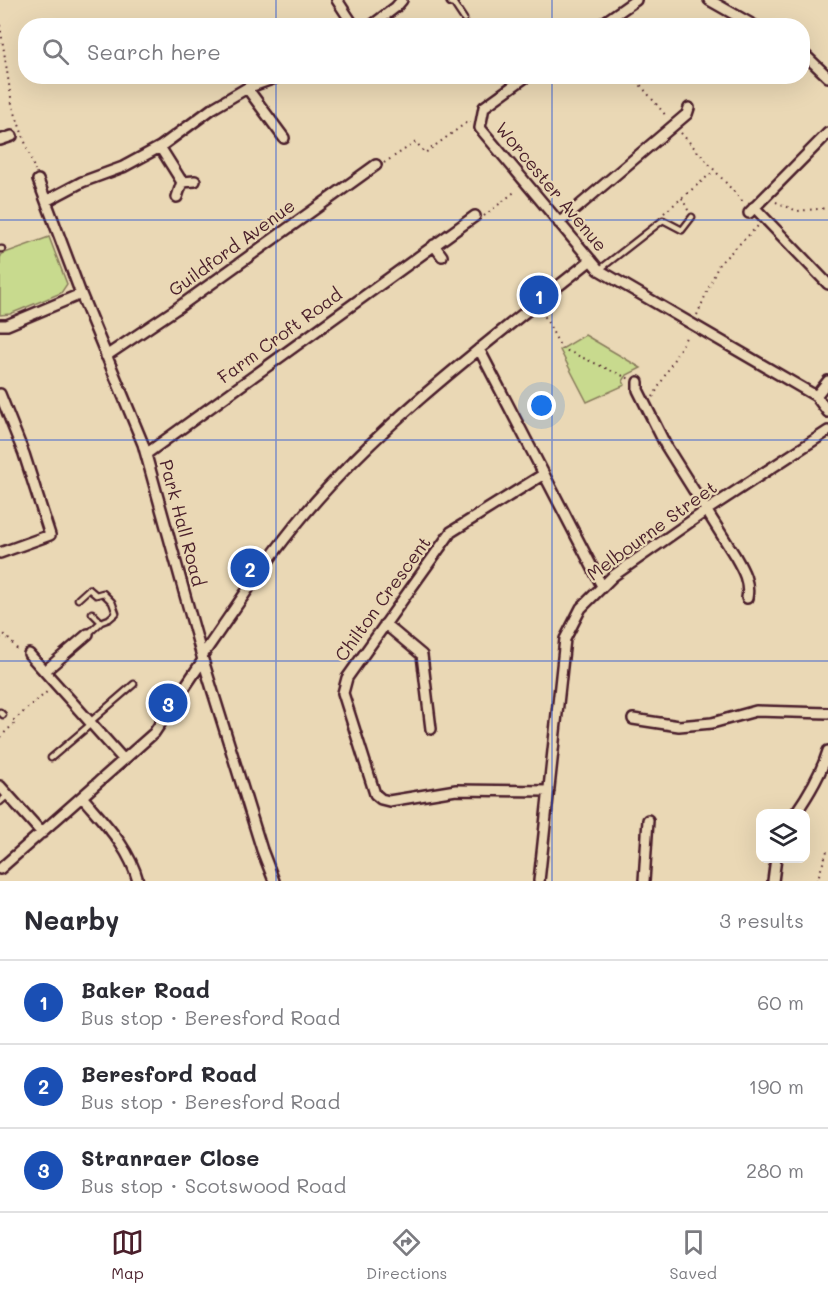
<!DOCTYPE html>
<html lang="en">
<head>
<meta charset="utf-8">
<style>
	body { margin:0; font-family:Mali,sans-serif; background:#f7f7f7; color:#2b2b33 }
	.controls { position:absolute; right:18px; bottom:18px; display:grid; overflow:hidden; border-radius:12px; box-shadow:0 6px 24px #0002 }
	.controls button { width:54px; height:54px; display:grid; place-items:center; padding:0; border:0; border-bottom:2px solid #e1e1e2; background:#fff; color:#2b2b33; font:30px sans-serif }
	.you { position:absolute; left:542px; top:406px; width:21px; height:21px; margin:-15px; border:4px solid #fff; border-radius:50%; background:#1a73e8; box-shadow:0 0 0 9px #1a73e833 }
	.badge { display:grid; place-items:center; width:39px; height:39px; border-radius:50%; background:#4a1f2b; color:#fff; font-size:20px; font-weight:700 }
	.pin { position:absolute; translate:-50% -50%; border:3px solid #fff; box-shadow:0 2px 6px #0006 }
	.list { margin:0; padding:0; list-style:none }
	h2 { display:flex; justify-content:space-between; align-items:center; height:78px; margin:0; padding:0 24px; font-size:26px }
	h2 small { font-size:20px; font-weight:400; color:#7c7c81 }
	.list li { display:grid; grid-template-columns:39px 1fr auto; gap:18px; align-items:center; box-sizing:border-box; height:84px; padding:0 24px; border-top:2px solid #e1e1e2 }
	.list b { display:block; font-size:22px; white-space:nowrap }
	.list p { margin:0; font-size:20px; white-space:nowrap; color:#7c7c81 }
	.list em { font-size:20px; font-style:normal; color:#7c7c81 }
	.icon { flex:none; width:33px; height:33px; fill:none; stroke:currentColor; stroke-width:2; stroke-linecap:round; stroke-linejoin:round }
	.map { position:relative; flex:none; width:828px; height:881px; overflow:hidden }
	.search { position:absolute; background:#fff; box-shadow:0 6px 24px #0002; left:18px; right:18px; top:18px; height:66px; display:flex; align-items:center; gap:15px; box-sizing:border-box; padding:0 21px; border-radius:24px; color:#7c7c81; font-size:22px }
	.sheet { height:330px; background:#fff }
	nav { display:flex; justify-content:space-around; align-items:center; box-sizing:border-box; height:84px; border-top:2px solid #e1e1e2; background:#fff; font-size:16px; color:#7c7c81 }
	nav a { display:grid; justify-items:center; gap:3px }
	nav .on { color:#4a1f2b }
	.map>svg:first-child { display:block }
	.green { fill:#c8da8e; stroke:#897c5c; stroke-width:1.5 }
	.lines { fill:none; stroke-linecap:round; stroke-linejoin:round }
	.service-casing { stroke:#4a1f2b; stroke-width:9 }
	.minor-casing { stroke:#4a1f2b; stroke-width:14 }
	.path { stroke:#4a1f2b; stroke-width:2; stroke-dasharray:1.5 4.5; stroke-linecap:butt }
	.service { stroke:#ead8b5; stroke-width:4.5 }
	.minor { stroke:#ead8b5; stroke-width:9 }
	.grid { fill:none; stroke:#1d4ed8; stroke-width:1.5; stroke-opacity:0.55 }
	.labels { text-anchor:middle; stroke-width:4.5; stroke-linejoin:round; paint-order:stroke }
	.street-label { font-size:18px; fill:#4a1f2b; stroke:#ead8b5 }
</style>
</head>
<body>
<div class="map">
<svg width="828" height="881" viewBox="0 0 828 881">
	<rect width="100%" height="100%" fill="#ead8b5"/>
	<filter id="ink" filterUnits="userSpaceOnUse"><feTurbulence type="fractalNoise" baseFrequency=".0167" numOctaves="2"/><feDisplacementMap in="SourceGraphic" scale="12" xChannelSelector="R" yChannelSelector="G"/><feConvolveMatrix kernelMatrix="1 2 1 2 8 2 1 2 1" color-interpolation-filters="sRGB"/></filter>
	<g filter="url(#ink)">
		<!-- green -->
		<path class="green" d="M49,237L67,284L61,293L10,314L0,315V258L2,254Z
			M585,335L641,368L627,375L623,381L625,385L587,402L560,350Z"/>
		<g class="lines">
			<!-- service casing -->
			<g class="service-casing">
				<path id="service" d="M452,1L464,19
					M0,249H2
					M599,270L663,220L682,230L692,217
					M78,599L89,589L96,595L103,593L112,602L116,613L109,619L101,622
					M88,634L101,622L92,613
					M0,712L3,715
					M90,722L134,684
					M51,758L91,724
					M0,802L8,795"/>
			</g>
			<!-- minor casing -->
			<g class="minor-casing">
				<path id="minor" d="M337,0L354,26
					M452,0V1
					M709,0L755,26
					M371,26L396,7L402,0
					M599,26L636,0
					M802,52L828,77
					M527,76L484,107L480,128L599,270L816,396L828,412
					M247,88L284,138
					M0,140L12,136
					M160,147L182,182
					M38,180L81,294L143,444L203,660L262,850L274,881
					M177,197L182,182L195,181
					M46,201L82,182L123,167L160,147L213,108L247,88L281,76
					M754,207L828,284
					M749,213L828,133
					M559,223L687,114L689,108
					M434,245L442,256
					M0,325H7L81,294
					M479,349L602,586
					M106,356L176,309L376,165
					M638,382V390L666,446L735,556C743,570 750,582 747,598
					M0,394L24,454L50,535L0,553
					M816,396L828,381
					M146,454L475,216
					M544,474L451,532L347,678L343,693L375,794L381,799L389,801L456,790L549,791
					M385,624L422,655L431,729
					M29,654L124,760
					M202,656C235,609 266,560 303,516C386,417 491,340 591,260
					M45,671L88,634
					M633,719L679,726L712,723L756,711L828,713
					M0,786L42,833
					M83,798C105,824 129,847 138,881
					M795,814C809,794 821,774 828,751
					M0,869L154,733L203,660
					M539,881L565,639L581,608L613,576L707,510L828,431
					M644,881L648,820
					M773,881L776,858"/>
			</g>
			<!-- path -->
			<path class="path" d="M0,25L12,104L35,171
				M633,76L667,117
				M681,133L745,204
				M384,163L416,142L425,153L466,123H471
				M682,198L689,212
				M776,202L797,211L828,208
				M664,213L714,171
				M484,216L517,190
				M542,311L561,348L630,379
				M697,315L719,264L759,225
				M653,397L688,334
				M0,638L4,634L19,651
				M0,737L16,722L14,720L48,691
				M817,881L828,848"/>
			<!-- service -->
			<use href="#service" class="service"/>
			<!-- minor -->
			<use href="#minor" class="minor"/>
		</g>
	</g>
	<!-- grid -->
	<path class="grid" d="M276,0V26M552,0V26M276,76V881M552,76V881M0,220H828M0,440H828M0,661H828"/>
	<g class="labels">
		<!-- street labels -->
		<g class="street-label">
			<text transform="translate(551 187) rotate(50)" y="6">Worcester Avenue</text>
			<text transform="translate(232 248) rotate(-36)" y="6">Guildford Avenue</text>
			<text transform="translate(280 336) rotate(-36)" y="6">Farm Croft Road</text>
			<text transform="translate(182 523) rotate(75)" y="6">Park Hall Road</text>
			<text transform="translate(652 531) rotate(-36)" y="6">Melbourne Street</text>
			<text transform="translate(383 599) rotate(-54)" y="6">Chilton Crescent</text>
		</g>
	</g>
</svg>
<div class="controls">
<button><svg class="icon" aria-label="layers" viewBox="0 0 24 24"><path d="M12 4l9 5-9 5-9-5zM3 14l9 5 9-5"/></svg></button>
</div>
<div class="you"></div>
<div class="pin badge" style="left:539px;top:295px;background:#1a4fb4">1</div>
<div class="pin badge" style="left:250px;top:568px;background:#1a4fb4">2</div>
<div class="pin badge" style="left:168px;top:703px;background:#1a4fb4">3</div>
<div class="search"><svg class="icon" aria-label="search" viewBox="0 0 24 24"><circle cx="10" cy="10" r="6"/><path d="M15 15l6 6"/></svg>Search here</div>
</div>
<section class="sheet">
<h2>Nearby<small>3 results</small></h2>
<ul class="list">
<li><span class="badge" style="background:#1a4fb4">1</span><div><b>Baker Road</b><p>Bus stop · Beresford Road</p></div><em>60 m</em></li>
<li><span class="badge" style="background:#1a4fb4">2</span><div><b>Beresford Road</b><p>Bus stop · Beresford Road</p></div><em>190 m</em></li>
<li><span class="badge" style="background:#1a4fb4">3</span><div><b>Stranraer Close</b><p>Bus stop · Scotswood Road</p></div><em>280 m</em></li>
</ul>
</section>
<nav>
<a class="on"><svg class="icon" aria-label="map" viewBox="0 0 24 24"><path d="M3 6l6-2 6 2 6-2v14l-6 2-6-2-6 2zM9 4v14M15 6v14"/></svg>Map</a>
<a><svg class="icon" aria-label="directions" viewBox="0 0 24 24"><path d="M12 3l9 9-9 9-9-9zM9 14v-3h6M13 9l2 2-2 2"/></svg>Directions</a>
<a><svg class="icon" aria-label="saved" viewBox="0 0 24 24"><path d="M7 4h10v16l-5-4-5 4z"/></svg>Saved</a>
</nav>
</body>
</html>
